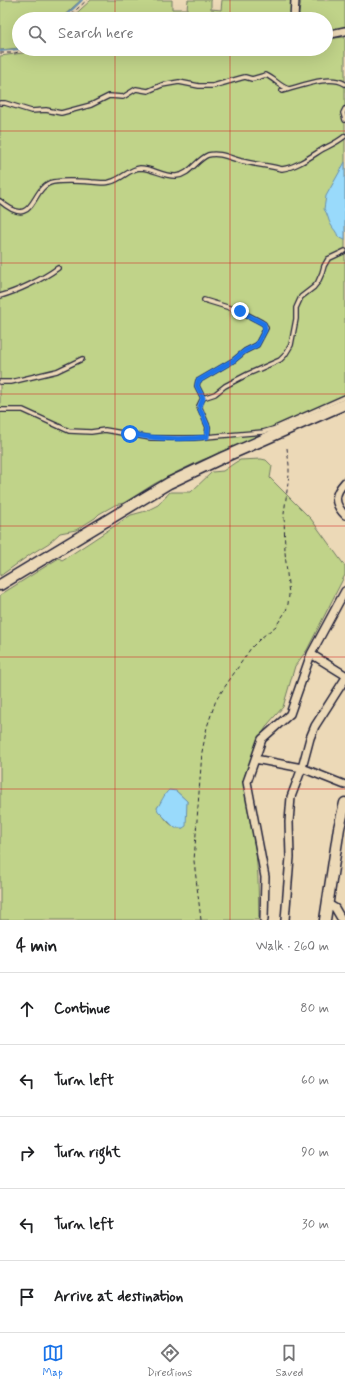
<!DOCTYPE html>
<html lang="en">
<head>
<meta charset="utf-8">
<style>
	body { margin:0; font-family:Mynerve,sans-serif; background:#f6f6f6; color:#202124 }
	.stop { position:absolute; width:12px; height:12px; margin:-9px; border:3px solid #1a73e8; border-radius:50%; background:#fff }
	.stop.end { background:#1a73e8; border-color:#fff; box-shadow:0 1px 4px #0008 }
	.list { margin:0; padding:0; list-style:none }
	h2 { display:flex; justify-content:space-between; align-items:center; height:52px; margin:0; padding:0 16px; font-size:17px }
	h2 small { font-size:13px; font-weight:400; color:#757577 }
	.list li { display:grid; grid-template-columns:26px 1fr auto; gap:12px; align-items:center; box-sizing:border-box; height:72px; padding:0 16px; border-top:1px solid #e0e0e0 }
	.list b { display:block; font-size:15px; white-space:nowrap }
	.list em { font-size:13px; font-style:normal; color:#757577 }
	.icon { flex:none; width:22px; height:22px; fill:none; stroke:currentColor; stroke-width:2; stroke-linecap:round; stroke-linejoin:round }
	.map { position:relative; flex:none; width:345px; height:920px; overflow:hidden }
	.search { position:absolute; background:#fff; box-shadow:0 4px 16px #0002; left:12px; right:12px; top:12px; height:44px; display:flex; align-items:center; gap:10px; box-sizing:border-box; padding:0 14px; border-radius:22px; color:#757577; font-size:15px }
	.sheet { height:412px; background:#fff }
	nav { display:flex; justify-content:space-around; align-items:center; box-sizing:border-box; height:56px; border-top:1px solid #e0e0e0; background:#fff; font-size:11px; color:#757577 }
	nav a { display:grid; justify-items:center; gap:2px }
	nav .on { color:#1a73e8 }
	.map>svg:first-child { display:block }
	.green { fill:#c0d389; stroke:#717a62; fill-rule:evenodd }
	.water { fill:#99dafb; stroke:#6990ae }
	.lines { fill:none; stroke-linecap:round; stroke-linejoin:round }
	.stream { stroke:#6990ae; stroke-width:2 }
	.lane-casing { stroke:#22223b; stroke-width:6 }
	.street-casing { stroke:#22223b; stroke-width:10 }
	.secondary-casing { stroke:#22223b; stroke-width:13 }
	.path { stroke:#22223b; stroke-width:1; stroke-dasharray:4 3; stroke-linecap:butt }
	.lane { stroke:#ecd9b7; stroke-width:3.5 }
	.street { stroke:#ecd9b7; stroke-width:7 }
	.secondary { stroke:#ecd9b7; stroke-width:10 }
	.route { stroke:#1a73e8; stroke-width:5 }
	.grid { fill:none; stroke:#d62828; stroke-width:1; stroke-opacity:0.55 }
</style>
</head>
<body>
<div class="map">
<svg width="345" height="920" viewBox="0 0 345 920">
	<rect width="100%" height="100%" fill="#ecd9b7"/>
	<filter id="ink" filterUnits="userSpaceOnUse"><feTurbulence type="fractalNoise" baseFrequency=".025" numOctaves="2"/><feDisplacementMap in="SourceGraphic" scale="8" xChannelSelector="R" yChannelSelector="G"/><feConvolveMatrix kernelMatrix="1 2 1 2 8 2 1 2 1" color-interpolation-filters="sRGB"/></filter>
	<g filter="url(#ink)">
		<!-- green -->
		<path class="green" d="M0,0H81L60,19H19V48L0,50Z
			M91,0H172V9H187L188,0H211V9L221,10L222,0H292L291,19H70Z
			M301,0H345V28L326,32V19H298Z
			M345,37V401L240,446L202,460L179,471L154,484L124,503L115,505L99,514L95,518L76,530L60,533L49,543L31,554L0,576V56L23,53L33,49H289V50L326,49V41L334,38Z
			M261,459L266,460L272,466L270,478L311,519L345,566V575L307,650L295,666L283,707L268,724L257,742L243,781L256,852L258,878L259,920H0V595L59,558L62,560L72,554L131,515L146,511L158,505L170,492H191L212,472L223,471L236,462L240,460ZM176,791L187,801L183,828C168,828 166,818 157,808L165,797Z"/>
		<!-- water -->
		<path class="water" d="M345,162V240L338,237C337,232 334,230 331,225C328,220 328,214 324,209L326,196Z
			M169,790L176,791L187,801L186,826L183,828H175L158,811L157,808C161,803 164,794 169,790Z"/>
		<g class="lines">
			<!-- stream -->
			<path class="stream" d="M62,19L82,0
				M0,51L19,49"/>
			<!-- lane casing -->
			<g class="lane-casing">
				<path id="lane" d="M282,91C300,87 329,74 345,84
					M0,103H5L31,111L46,110L61,113L91,105L109,96L123,97L136,89L148,91L162,85L179,82L199,86H213L241,78L245,77L252,79L266,75C275,79 280,87 289,89
					M345,109L343,113L345,120
					M0,201C36,232 30,186 53,182C65,180 80,181 92,182C98,182 105,184 110,182C121,180 129,169 140,168C152,168 164,177 176,176C190,175 196,160 208,155C219,152 230,158 241,161C254,164 268,166 282,169C297,167 310,157 323,149C331,145 338,142 345,136
					M0,296C18,291 43,279 58,268
					M0,382H11L57,371L82,359
					M203,398L197,386L198,381L234,360L245,351L257,345L266,328L264,324L261,322L240,311L204,300
					M0,410H23L69,431L91,432L105,430L151,438H194L263,432L273,429L345,397
					M207,437L208,427L199,406L203,398L215,394L225,386L248,374L280,360L285,355L291,345L296,319V308L301,297L314,287L318,282L322,273L324,266L328,259L345,251"/>
			</g>
			<!-- street casing -->
			<g class="street-casing">
				<path id="street" d="M294,19L295,0
					M326,35L345,31
					M345,482C334,494 333,503 345,515
					M311,654L345,675
					M255,759L302,768L345,785
					M328,904L335,908L342,920
					M264,920L265,877L247,782L262,739L290,714L311,654L345,591
					M285,920L290,857L289,822L291,797L302,768L310,738L315,726L345,679"/>
			</g>
			<!-- secondary casing -->
			<g class="secondary-casing">
				<path id="secondary" d="M0,585L169,483L224,457L345,404
					M325,920L339,828L345,803"/>
			</g>
			<!-- path -->
			<path class="path" d="M66,19L87,0
				M0,53H15L27,49
				M201,920L194,861L202,752L207,727L216,700L251,648L261,638L276,626L286,611L288,604L289,595L285,552L284,514L289,475V465L287,448"/>
			<!-- lane -->
			<use href="#lane" class="lane"/>
			<!-- street -->
			<use href="#street" class="street"/>
			<!-- secondary -->
			<use href="#secondary" class="secondary"/>
		</g>
	</g>
	<g class="lines" filter="url(#ink)">
		<!-- route -->
		<path class="route" d="M130,434C156,439 181,440 207,437L208,427L200,409V406L203,398L197,386L198,381L234,360L245,351L257,345L265,330L264,324L240,311"/>
	</g>
	<!-- grid -->
	<path class="grid" d="M115,0V19M230,0V19M115,49V920M230,49V920M0,131H345M0,263H345M0,394H345M0,526H345M0,657H345M0,789H345"/>
</svg>
<div class="stop" style="left:130px;top:434px"></div>
<div class="stop end" style="left:240px;top:311px"></div>
<div class="search"><svg class="icon" aria-label="search" viewBox="0 0 24 24"><circle cx="10" cy="10" r="6"/><path d="M15 15l6 6"/></svg>Search here</div>
</div>
<section class="sheet">
<h2>4 min<small>Walk · 260 m</small></h2>
<ul class="list">
<li><svg class="icon" aria-label="ahead" viewBox="0 0 24 24"><path d="M12 20V5M6 11l6-6 6 6"/></svg><div><b>Continue</b></div><em>80 m</em></li>
<li><svg class="icon" aria-label="left" viewBox="0 0 24 24"><path d="M17 20v-9H6M10 6l-5 5 5 5"/></svg><div><b>Turn left</b></div><em>60 m</em></li>
<li><svg class="icon" aria-label="right" viewBox="0 0 24 24"><path d="M7 20v-9h11M14 6l5 5-5 5"/></svg><div><b>Turn right</b></div><em>90 m</em></li>
<li><svg class="icon" aria-label="left" viewBox="0 0 24 24"><path d="M17 20v-9H6M10 6l-5 5 5 5"/></svg><div><b>Turn left</b></div><em>30 m</em></li>
<li><svg class="icon" aria-label="arrive" viewBox="0 0 24 24"><path d="M6 21V4h12l-3 4 3 4H6"/></svg><div><b>Arrive at destination</b></div></li>
</ul>
</section>
<nav>
<a class="on"><svg class="icon" aria-label="map" viewBox="0 0 24 24"><path d="M3 6l6-2 6 2 6-2v14l-6 2-6-2-6 2zM9 4v14M15 6v14"/></svg>Map</a>
<a><svg class="icon" aria-label="directions" viewBox="0 0 24 24"><path d="M12 3l9 9-9 9-9-9zM9 14v-3h6M13 9l2 2-2 2"/></svg>Directions</a>
<a><svg class="icon" aria-label="saved" viewBox="0 0 24 24"><path d="M7 4h10v16l-5-4-5 4z"/></svg>Saved</a>
</nav>
</body>
</html>
